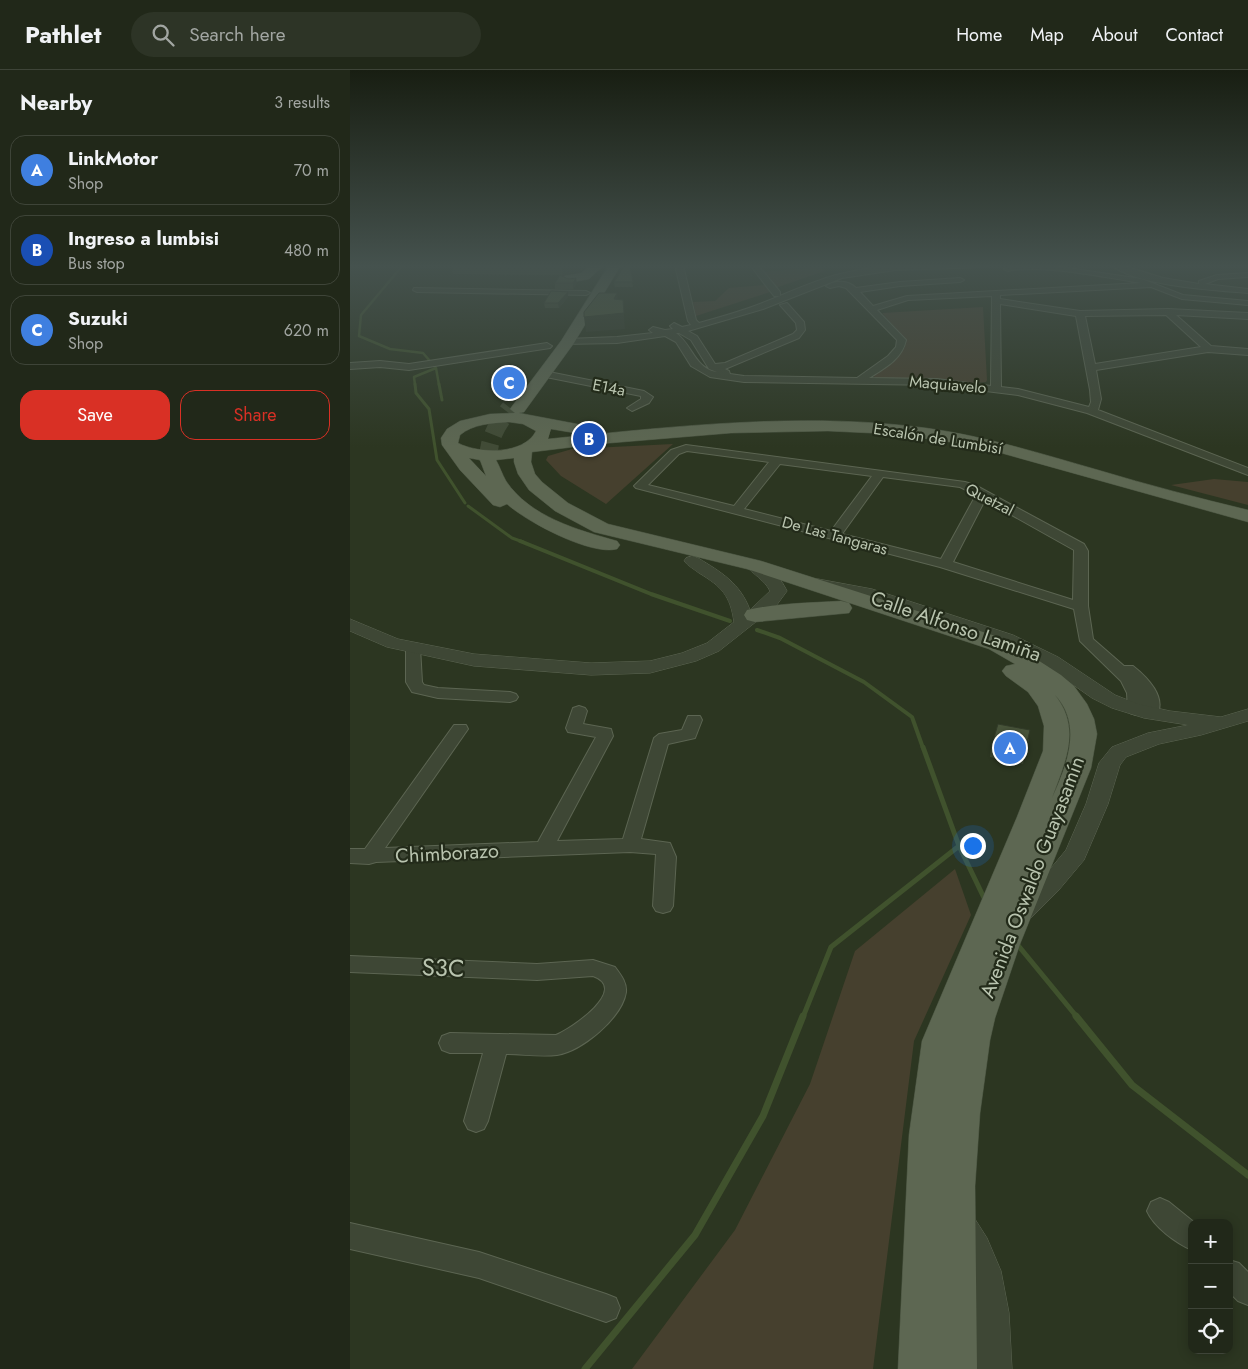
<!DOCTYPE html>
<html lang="en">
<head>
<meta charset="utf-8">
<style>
	body { margin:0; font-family:Jost,sans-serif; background:#2d3426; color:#f1f3f6 }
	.controls { position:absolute; right:15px; bottom:15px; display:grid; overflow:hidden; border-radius:10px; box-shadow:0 2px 12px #0003 }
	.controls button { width:45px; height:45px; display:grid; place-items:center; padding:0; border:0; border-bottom:1px solid #3e4438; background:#212819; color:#f1f3f6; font:25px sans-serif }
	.you { position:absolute; left:622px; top:775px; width:18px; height:18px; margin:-12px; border:4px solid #fff; border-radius:50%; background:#1a73e8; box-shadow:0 0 0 8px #1a73e833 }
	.badge { display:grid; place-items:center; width:32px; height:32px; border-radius:50%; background:#d93025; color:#fff; font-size:16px; font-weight:700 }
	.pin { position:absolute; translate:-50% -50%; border:2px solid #fff; box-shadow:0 1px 5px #0006 }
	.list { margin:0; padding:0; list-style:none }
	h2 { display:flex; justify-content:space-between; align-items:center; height:65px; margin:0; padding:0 20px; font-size:21px }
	h2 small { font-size:16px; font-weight:400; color:#a2a6a2 }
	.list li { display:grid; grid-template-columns:32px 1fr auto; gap:15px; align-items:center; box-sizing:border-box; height:70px; margin:0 10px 10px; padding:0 10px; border:1px solid #3e4438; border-radius:15px }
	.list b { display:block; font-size:19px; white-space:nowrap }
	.list p { margin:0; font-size:16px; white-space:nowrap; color:#a2a6a2 }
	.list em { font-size:16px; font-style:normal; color:#a2a6a2 }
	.actions { display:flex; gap:10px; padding:15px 20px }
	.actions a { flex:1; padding:11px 0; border:1px solid #d93025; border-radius:15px; text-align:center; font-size:18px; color:#d93025 }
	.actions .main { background:#d93025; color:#fff }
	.icon { flex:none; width:28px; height:28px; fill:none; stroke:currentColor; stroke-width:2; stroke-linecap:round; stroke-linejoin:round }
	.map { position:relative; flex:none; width:898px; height:1299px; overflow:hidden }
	header { display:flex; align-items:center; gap:30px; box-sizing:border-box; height:70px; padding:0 25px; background:#212819; border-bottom:1px solid #3e4438 }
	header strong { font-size:24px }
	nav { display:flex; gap:28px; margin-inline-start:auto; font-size:18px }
	.search { width:350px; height:45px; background:#2d3426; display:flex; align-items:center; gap:12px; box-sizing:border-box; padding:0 18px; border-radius:28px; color:#a2a6a2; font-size:19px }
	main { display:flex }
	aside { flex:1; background:#212819 }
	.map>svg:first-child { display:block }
	.green { fill:#46402e }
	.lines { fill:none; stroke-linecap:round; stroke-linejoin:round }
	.stream-far4 { stroke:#40522d; stroke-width:2.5 }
	.stream-far3 { stroke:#40522d; stroke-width:3 }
	.stream-far2 { stroke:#40522d; stroke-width:4 }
	.stream-far1 { stroke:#40522d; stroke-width:5 }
	.stream { stroke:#40522d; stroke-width:7 }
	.primary-tunnel { stroke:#414b36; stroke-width:18; stroke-dasharray:18 9; stroke-linecap:butt }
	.minor-casing { stroke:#5c6552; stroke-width:2 }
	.tertiary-casing { stroke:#5c6552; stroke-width:1 }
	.primary-casing { stroke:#47513e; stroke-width:1 }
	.minor { fill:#3e4735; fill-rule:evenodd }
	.tertiary { fill:#3e4735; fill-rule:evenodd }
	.primary { fill:#5d6752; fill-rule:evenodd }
	.wall { fill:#3e4832 }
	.shaded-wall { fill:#323b29 }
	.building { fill:#48543a; stroke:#323b29 }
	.labels { text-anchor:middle; stroke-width:4.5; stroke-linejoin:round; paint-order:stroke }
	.far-street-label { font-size:16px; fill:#b9c4af; stroke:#232b1a }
	.street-label { font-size:20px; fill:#b9c4af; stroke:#232b1a }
	.near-street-label { font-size:24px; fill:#b9c4af; stroke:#232b1a }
</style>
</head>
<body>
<header>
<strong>Pathlet</strong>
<div class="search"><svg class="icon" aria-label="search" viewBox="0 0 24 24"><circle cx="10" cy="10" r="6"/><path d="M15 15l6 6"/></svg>Search here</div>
<nav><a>Home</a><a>Map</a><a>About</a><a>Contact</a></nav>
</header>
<main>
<aside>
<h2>Nearby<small>3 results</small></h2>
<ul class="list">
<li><span class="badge" style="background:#3f7fe0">A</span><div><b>LinkMotor</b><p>Shop</p></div><em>70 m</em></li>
<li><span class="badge" style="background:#1a4fb4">B</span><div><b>Ingreso a lumbisi</b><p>Bus stop</p></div><em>480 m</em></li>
<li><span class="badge" style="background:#3f7fe0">C</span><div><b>Suzuki</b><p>Shop</p></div><em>620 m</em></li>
</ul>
<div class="actions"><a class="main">Save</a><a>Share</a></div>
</aside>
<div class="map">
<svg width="898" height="1299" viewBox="0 0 898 1299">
	<rect width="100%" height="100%" fill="#2c3621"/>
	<!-- green -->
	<path class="green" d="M470,197L475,201L425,218L411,202Z
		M415,215L420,222L346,246L343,232L365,231L379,218Z
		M633,237L637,310L636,312L624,313L526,308L523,306L555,277L556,270L532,243Z
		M323,374L256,434L211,406L196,390L198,386L222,379Z
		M864,409L898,412V435L821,415Z
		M605,799L621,845L564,971L523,1299H282L385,1160L460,1014L505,881Z"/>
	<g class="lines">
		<!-- stream-far4 -->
		<path class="stream-far4" d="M53,195L11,245L9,266L40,279L73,283L86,298L89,315
			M65,315L64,307L86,298"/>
		<!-- stream-far3 -->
		<path class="stream-far3" d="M65,314L66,323L79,339L87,390L115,433
			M89,314L92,330
			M118,436L162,468L173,472"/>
		<!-- stream-far2 -->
		<path class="stream-far2" d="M170,471L301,524L380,551
			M407,560L430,568L514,612L562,647L573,678"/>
		<!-- stream-far1 -->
		<path class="stream-far1" d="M573,677L609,776L636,832
			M667,874L727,947
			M453,947L481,877L609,776"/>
		<!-- stream -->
		<path class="stream" d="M726,946L782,1015L898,1105
			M235,1299L345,1165L413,1046L453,946"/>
		<!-- primary-tunnel -->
		<path class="primary-tunnel" d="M138,391C138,369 147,354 160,338"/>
		<!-- minor casing -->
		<g class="minor-casing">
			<path id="minor" d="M325,195H333L346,250L349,253C371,247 393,241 415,232C438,223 461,212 486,205C535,192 589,193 639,195L635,197L545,200L492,208L413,239L338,261L347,266L365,294L375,293L443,264L447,260L446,253L430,235L437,233L454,252L455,260L449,268L375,299L379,301L380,304L394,306L507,308L538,286L546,277L547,270L496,218L489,216L480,218L476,216C485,210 498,210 506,218L550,212L610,208L614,210L610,212L550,216L510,222L523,236L557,226L791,213C753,207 694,194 658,201L654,199L667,195H698L792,209L833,225L898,231V235L832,229L801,217L650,225V229L730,241L818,239L898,243V249L826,245L861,276L898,279V285L858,282L746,300L751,329L748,340L898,398V405L737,343L668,325L587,315L394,312L360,307L341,296L326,272L315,266L267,273L214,274V270L217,269L267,267L303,263L299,260L303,257L315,260L323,259L320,256L324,253L332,257L341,255L338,251ZM642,226L641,316L587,309L519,308C535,298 552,289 556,270L527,240L558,230ZM650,234L726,246L740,320L741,332L739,337L668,319L651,317ZM816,245L851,277L745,294L735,246ZM326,263H329L341,270L359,299L367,302C345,299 342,274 326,263Z
				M400,195H408L430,222V226H424Z
				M761,195H771L813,208L849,214V211L867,205L898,203V207L868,209L855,214L898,219V223C864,220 787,216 761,195Z
				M64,218L236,221L240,223L236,225L67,222L63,220Z
				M197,273L202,276L200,278L59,300L30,297L0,299V293L30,291L59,294Z
				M199,302L294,321L303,327L299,333L282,341L277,338L291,329V326L196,307V303Z
				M336,375L615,412L625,415L734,474L738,481V536L743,569L774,596H783C797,607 818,628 806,646H794L792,643L786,645L780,643L778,640L777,623L771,611L730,571L724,539L590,497L286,418L284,416L286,414L321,380ZM337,381L419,392L384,436L298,415L329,384ZM430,394L522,406L481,461L394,439ZM533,407L610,417L626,425L591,489L492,464ZM635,430L724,480L723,530L603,492Z
				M63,573L68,574L70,577L72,612L74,615L88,618L160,622L166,624L168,627L166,630L160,632L88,628L62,622L56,612V577L58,574Z
				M229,636L235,638L237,641L233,654L261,659L263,666L207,771L273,769L304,668L309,664L332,660L338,646H350L352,650L345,668L318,674L291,769L320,773L326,787L323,836L320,841L313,843L306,841L303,836L306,784L280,782L26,792L19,794L0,793V779H15L104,655H116L118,659L35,778L188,772L246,667L218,662L216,658L223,638Z
				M0,886L187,894L243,890L265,897C270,904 277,912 276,922C272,948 232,981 207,985C190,987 172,984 156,984L138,1051L134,1059L126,1062L118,1059L114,1051L133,983H100L92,980L89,973L92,966L100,963L206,965C221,959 280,919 243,906L187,910L0,902Z
				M810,1128L819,1132L845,1153H842V1180C826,1173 804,1157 797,1141L801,1132Z
				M0,1153L129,1182L256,1224L266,1228L270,1238L266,1248L256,1252L129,1208L0,1179Z
				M879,1190L889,1193L898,1202V1235L888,1231L879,1222Z"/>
		</g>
		<!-- tertiary casing -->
		<g class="tertiary-casing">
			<path id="tertiary" d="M342,486L348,488C371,502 390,513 400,540L420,521C414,509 403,505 396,495L398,492C416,487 430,507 437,521L426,536L369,581L346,591L300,603L241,605L124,596L37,577L0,561V549L48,569L124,584L241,593L300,591L332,583L357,573L384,552C380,525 372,517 349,503C344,499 338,496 334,491L336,488Z
				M468,509L522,519L663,565L708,587L765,625L788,634L820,641L871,647L898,639V651L851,665L809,674L776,687L770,695L758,734L734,790L708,821L680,849L671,851L662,849L659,842L662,835L692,809L716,780L736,734L749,693L762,677L798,663L838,655L794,648L762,638L742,628L695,595L650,573L510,526L462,518L460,514L462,510Z
				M612,1141L623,1146L637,1168L651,1201L659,1243L662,1299H626C626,1266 628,1230 617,1199C611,1184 602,1171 596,1157L601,1146Z"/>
		</g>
		<!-- primary casing -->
		<g class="primary-casing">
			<path id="primary" d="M241,195H254L239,209L218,213L212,209L214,206L231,203Z
				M259,195H271L224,273L174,342L169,343L243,357L245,360L243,363L237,365C349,354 464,343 576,358C635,366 692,384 748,400C798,415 848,428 898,440V452L644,381L600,372L543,364L478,361L381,363L248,374L182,382L181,392L185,404L192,412L218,433L258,454L411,491L655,569L711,605L724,616L737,634L744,649L747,664L741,698L670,874L645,948L640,970L630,1043L625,1116L627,1299H548L559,1065L572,971L667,747L693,681L694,656L688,636L678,622L656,606L652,601L656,596L665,594L639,579L397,499L244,462L205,441L179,420L168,404L164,392V388L146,390C150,397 152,404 156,411C180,447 228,460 267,471L270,475L267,479C241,486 177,452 157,434L150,437L143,435L110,400L92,375L91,368L97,359L110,351L140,344L165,343L160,339L211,271ZM159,352L173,354L186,361C174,385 129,384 108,373L110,365C123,354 142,353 159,352ZM201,359L237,365L198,369ZM119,388L130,390L136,406ZM705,625C733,655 717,695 702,728C715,692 732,659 705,625Z
				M491,531L499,533L502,538L499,543L405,552L397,550L394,545L397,540C428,533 460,533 491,531Z"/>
		</g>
		<!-- minor -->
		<use href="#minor" class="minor"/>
		<!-- tertiary -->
		<use href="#tertiary" class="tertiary"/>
		<!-- primary -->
		<use href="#primary" class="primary"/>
	</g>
	<!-- wall -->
	<path class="wall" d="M102,195H237L230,201L213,205L103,204Z
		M280,195L283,217H265L264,212Z
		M218,209L227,213L223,219H205V213Z
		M218,222V227L209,238H195L194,233Z
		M679,669L673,694L640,687L641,678Z"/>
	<!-- shaded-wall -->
	<path class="shaded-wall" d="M211,195H237L230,201L213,205Z
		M226,208L227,213L223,219V213Z
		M218,222V227L209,238L208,233Z
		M267,223L269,238L273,230L275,259L236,262L234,247L264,229Z"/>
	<!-- building -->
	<path class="building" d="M275,195H280L283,212H264Z
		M210,205L218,209L226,208L223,213H205Z
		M201,221L218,222L208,233H194Z
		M249,223H267L264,229L273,230L274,243L234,247V242Z
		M648,654L680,660L674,685L641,678Z"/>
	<!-- sky -->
	<linearGradient id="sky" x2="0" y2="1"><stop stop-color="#181e12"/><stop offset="0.52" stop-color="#45524e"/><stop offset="1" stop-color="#45524e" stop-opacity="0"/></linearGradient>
	<rect width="898" height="377" fill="url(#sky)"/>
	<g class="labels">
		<!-- far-street labels -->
		<g class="far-street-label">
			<text transform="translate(598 314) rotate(5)" y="6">Maquiavelo</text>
			<text transform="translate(259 317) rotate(11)" y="6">E14a</text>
			<text transform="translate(588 368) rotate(9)" y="6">Escalón de Lumbisí</text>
			<text transform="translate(640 429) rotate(27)" y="6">Quetzal</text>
			<text transform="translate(485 465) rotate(15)" y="6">De Las Tangaras</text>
		</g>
		<!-- street labels -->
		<g class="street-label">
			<text transform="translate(606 556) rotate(19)" y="7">Calle Alfonso Lamiña</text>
			<text transform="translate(97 783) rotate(-3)" y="7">Chimborazo</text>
			<text transform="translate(682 807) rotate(-69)" y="7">Avenida Oswaldo Guayasamín</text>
		</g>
		<!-- near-street labels -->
		<g class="near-street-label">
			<text transform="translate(93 898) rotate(2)" y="8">S3C</text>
		</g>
	</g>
</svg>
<div class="controls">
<button>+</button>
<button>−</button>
<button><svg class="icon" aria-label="locate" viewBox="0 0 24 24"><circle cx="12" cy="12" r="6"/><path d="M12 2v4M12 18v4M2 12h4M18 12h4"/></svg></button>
</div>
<div class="you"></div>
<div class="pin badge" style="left:660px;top:678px;background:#3f7fe0">A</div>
<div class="pin badge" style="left:239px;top:369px;background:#1a4fb4">B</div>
<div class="pin badge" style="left:159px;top:313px;background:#3f7fe0">C</div>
</div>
</main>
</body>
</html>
